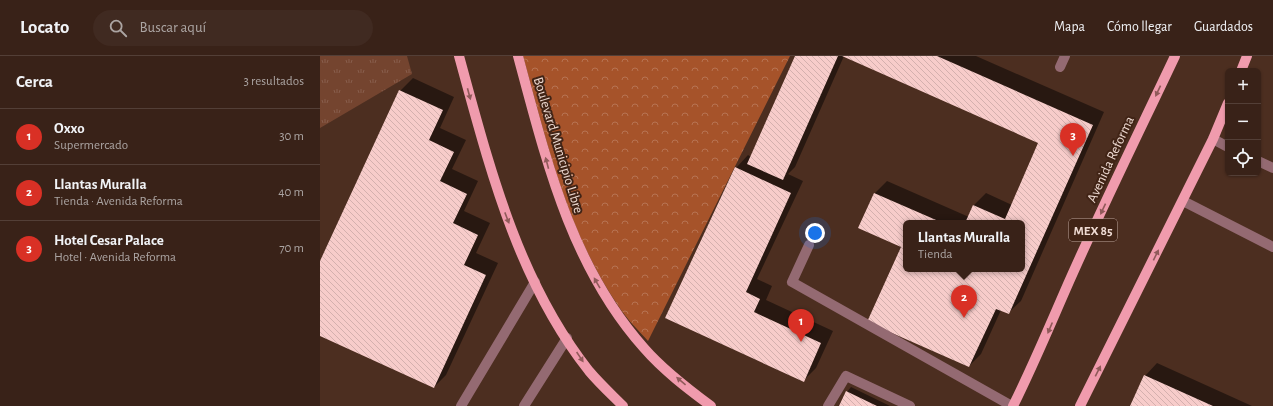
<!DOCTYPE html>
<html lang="es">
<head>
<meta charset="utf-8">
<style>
	body { margin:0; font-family:"Alegreya Sans",sans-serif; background:#402a21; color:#f1f3f6 }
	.controls { position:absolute; right:12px; top:12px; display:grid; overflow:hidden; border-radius:6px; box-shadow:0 1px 3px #0004 }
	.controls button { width:36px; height:36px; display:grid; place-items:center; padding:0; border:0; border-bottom:1px solid #533f37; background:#392218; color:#f1f3f6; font:20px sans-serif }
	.you { position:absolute; left:495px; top:177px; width:14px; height:14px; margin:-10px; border:3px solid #fff; border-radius:50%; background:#1a73e8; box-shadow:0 0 0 6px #1a73e833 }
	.badge { display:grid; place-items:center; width:26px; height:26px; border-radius:50%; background:#d93025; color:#fff; font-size:13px; font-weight:700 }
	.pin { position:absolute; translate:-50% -33px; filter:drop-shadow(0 1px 2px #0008) }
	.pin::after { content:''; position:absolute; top:21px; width:14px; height:12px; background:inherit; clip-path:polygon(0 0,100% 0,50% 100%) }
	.popup { position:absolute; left:583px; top:164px; width:122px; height:52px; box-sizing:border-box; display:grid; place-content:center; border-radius:6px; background:#392218; filter:drop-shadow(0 1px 3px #0005); font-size:13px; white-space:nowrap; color:#aba4a2 }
	.popup b { font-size:15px; color:#f1f3f6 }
	.popup::after { content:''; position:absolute; left:50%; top:100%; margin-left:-8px; border:8px solid transparent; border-top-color:#392218 }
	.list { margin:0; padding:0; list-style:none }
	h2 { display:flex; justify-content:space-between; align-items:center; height:52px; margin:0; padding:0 16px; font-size:17px }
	h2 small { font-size:13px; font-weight:400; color:#aba4a2 }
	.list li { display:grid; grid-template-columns:26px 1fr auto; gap:12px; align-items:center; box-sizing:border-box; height:56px; padding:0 16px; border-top:1px solid #533f37 }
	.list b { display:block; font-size:15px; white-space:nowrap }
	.list p { margin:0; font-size:13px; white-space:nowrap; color:#aba4a2 }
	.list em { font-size:13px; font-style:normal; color:#aba4a2 }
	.icon { flex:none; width:22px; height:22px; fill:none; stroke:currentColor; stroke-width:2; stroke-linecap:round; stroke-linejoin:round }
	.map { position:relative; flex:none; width:953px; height:350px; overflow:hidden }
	header { display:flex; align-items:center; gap:24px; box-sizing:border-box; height:56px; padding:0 20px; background:#392218; border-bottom:1px solid #533f37 }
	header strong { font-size:19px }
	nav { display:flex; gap:22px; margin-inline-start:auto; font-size:14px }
	.search { width:280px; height:36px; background:#402a21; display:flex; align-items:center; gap:10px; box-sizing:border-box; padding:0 14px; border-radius:22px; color:#aba4a2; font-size:15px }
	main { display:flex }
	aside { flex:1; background:#392218 }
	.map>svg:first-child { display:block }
	.grass { fill:url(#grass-tufts) }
	.forest { fill:url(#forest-crowns) }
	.shadow { fill:#0007; fill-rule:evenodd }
	.building { fill:url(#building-back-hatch) }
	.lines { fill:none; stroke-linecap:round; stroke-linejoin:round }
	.minor { stroke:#946a72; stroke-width:10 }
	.major { stroke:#f09bad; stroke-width:10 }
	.oneway { fill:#905a5a }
	.labels { text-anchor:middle; stroke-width:4; stroke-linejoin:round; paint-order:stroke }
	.shield { fill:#412416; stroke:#baa39a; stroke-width:1 }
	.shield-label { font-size:13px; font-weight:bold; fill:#eedad2 }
	.street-label { font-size:14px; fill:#eedad2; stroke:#412416 }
</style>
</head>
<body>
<header>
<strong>Locato</strong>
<div class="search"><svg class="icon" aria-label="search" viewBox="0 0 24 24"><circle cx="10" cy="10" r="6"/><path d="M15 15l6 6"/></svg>Buscar aquí</div>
<nav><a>Mapa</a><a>Cómo llegar</a><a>Guardados</a></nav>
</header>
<main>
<aside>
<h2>Cerca<small>3 resultados</small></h2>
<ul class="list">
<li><span class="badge">1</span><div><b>Oxxo</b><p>Supermercado</p></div><em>30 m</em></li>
<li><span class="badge">2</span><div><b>Llantas Muralla</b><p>Tienda · Avenida Reforma</p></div><em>40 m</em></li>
<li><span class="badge">3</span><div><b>Hotel Cesar Palace</b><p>Hotel · Avenida Reforma</p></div><em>70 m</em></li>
</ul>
</aside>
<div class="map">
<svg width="953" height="350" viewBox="0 0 953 350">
	<defs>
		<pattern id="grass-tufts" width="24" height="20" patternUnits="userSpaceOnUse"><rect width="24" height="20" fill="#74442f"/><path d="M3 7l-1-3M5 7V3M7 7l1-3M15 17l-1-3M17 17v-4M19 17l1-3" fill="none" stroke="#885e4c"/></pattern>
		<pattern id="forest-crowns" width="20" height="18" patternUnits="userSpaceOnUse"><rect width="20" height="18" fill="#a6532a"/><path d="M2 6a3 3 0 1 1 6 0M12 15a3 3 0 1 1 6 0" fill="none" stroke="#b77352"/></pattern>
		<pattern id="building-back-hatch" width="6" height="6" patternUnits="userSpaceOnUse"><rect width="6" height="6" fill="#f7ccca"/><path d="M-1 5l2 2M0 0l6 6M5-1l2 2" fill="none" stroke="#d4b0ae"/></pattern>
	</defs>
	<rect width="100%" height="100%" fill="#4c2e20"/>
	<!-- grass -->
	<path class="grass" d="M0,0H87L92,18L0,72Z"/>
	<!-- forest -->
	<path class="forest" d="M203,0H470L328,285C318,274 307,263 299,251C247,175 227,87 203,0Z"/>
	<!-- shadow -->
	<path class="shadow" d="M476,0H524L475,111L468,118L483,125L437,223L452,230L446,244L513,275L496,312L483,325L346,262L416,112L428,99L431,101Z
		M524,0H656L784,56L701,245L688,257L681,254L661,298L649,310L548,266L582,190L539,171L555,137L567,125L649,161L654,149L666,137L692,149L720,86ZM586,167H702V213H586Z
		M93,22L134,41L120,72L146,84L132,113L158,125L144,155L170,167L156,197L178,207L126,319L114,331L0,278V207L80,35Z
		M837,307L932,350H811L825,320Z
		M531,331L570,350H520L527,336Z"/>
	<!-- building -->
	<path class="building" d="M475,0H518L463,124L427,108Z
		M522,0H617L773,69L689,258L676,253L649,311L547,266L581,191L538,172L554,137L623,167H586V213H702V167H645L653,149L685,163L718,87Z
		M79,34L123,54L109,84L134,96L120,125L147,138L133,167L158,179L144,209L166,219L114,332L0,280V205Z
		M415,111L471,137L426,236L440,243L434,256L501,287L484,326L345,262Z
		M824,319L893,350H810Z
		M526,335L557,350H519Z"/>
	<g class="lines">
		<!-- minor -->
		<path class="minor" d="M740,11L745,0
			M893,83L908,91
			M938,105L953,112
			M863,145L953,191
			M489,189L472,226L692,350
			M141,350L215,226
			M204,350L247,282
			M508,350L526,320L590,350"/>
		<!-- major -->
		<path class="major" d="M139,0C169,109 197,224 269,315C279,327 292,339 303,350
			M198,0C226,104 251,210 324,292C343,314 368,333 391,350
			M921,15L927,0
			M693,350C713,310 730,269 748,228C782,151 819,76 855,0
			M760,350L893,83L908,47"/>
	</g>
	<!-- one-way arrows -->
	<defs><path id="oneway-solid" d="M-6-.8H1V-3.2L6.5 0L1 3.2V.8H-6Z"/></defs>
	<g class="oneway">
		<use href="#oneway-solid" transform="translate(838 35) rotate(115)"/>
		<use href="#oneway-solid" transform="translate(149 38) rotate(75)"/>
		<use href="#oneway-solid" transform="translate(227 107) rotate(-105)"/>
		<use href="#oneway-solid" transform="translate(783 153) rotate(115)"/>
		<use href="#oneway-solid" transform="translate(187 162) rotate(69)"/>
		<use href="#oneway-solid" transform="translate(836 199) rotate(-64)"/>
		<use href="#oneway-solid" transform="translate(277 227) rotate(-120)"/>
		<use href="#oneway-solid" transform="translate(730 272) rotate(113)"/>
		<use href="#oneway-solid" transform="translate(260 301) rotate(56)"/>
		<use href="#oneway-solid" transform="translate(778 315) rotate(-63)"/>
		<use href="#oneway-solid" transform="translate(361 325) rotate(-140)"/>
	</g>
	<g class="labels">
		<!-- shield labels -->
		<rect class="shield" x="749" y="163" width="48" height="22" rx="3"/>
		<g class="shield-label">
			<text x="773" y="179">MEX 85</text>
		</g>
		<!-- street labels -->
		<g class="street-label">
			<text transform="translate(239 89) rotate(73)" y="5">Boulevard Municipio Libre</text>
			<text transform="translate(790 103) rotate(-65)" y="5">Avenida Reforma</text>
		</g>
	</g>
</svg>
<div class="controls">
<button>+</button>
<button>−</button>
<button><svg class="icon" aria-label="locate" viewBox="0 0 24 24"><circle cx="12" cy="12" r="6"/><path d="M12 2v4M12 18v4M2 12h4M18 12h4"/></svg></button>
</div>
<div class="you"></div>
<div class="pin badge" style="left:481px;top:286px">1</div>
<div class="pin badge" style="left:644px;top:262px">2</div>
<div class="popup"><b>Llantas Muralla</b>Tienda</div>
<div class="pin badge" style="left:753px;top:100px">3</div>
</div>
</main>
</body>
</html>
